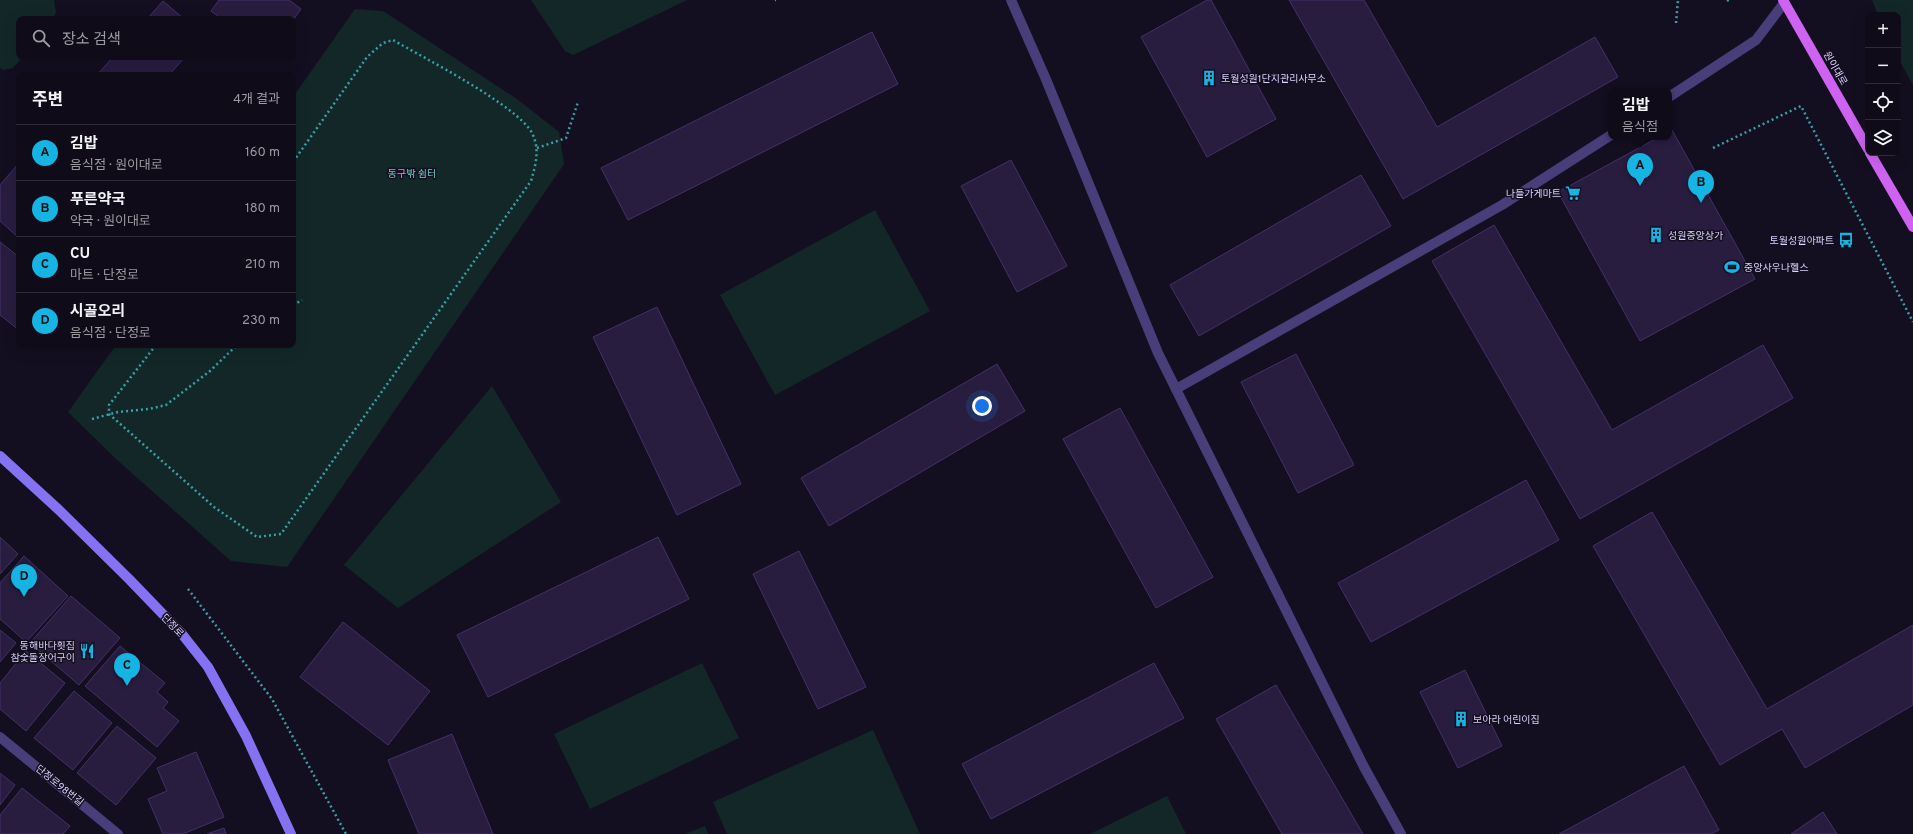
<!DOCTYPE html>
<html lang="ko">
<head>
<meta charset="utf-8">
<style>
	body { margin:0; font-family:Overpass,"Noto Sans KR",sans-serif; background:#181421; color:#f1f3f6 }
	.controls { position:absolute; right:12px; top:12px; display:grid; overflow:hidden; border-radius:8px; box-shadow:0 4px 16px #0002 }
	.controls button { width:36px; height:36px; display:grid; place-items:center; padding:0; border:0; border-bottom:1px solid #2f2b37; background:#0f0b18; color:#f1f3f6; font:20px sans-serif }
	.you { position:absolute; left:982px; top:406px; width:14px; height:14px; margin:-10px; border:3px solid #fff; border-radius:50%; background:#1a73e8; box-shadow:0 0 0 6px #1a73e833 }
	.badge { display:grid; place-items:center; width:26px; height:26px; border-radius:50%; background:#15b4e3; color:#111; font-size:13px; font-weight:700 }
	.pin { position:absolute; translate:-50% -33px; filter:drop-shadow(0 1px 2px #0008) }
	.pin::after { content:''; position:absolute; top:21px; width:14px; height:12px; background:inherit; clip-path:polygon(0 0,100% 0,50% 100%) }
	.popup { position:absolute; left:1608px; top:88px; width:64px; height:52px; box-sizing:border-box; display:grid; place-content:center; border-radius:8px; background:#0f0b18; filter:drop-shadow(0 1px 3px #0005); font-size:13px; white-space:nowrap; color:#9b9ba2 }
	.popup b { font-size:15px; color:#f1f3f6 }
	.popup::after { content:''; position:absolute; left:50%; top:100%; margin-left:-8px; border:8px solid transparent; border-top-color:#0f0b18 }
	.list { margin:0; padding:0; list-style:none }
	h2 { display:flex; justify-content:space-between; align-items:center; height:52px; margin:0; padding:0 16px; font-size:17px }
	h2 small { font-size:13px; font-weight:400; color:#9b9ba2 }
	.list li { display:grid; grid-template-columns:26px 1fr auto; gap:12px; align-items:center; box-sizing:border-box; height:56px; padding:0 16px; border-top:1px solid #2f2b37 }
	.list b { display:block; font-size:15px; white-space:nowrap }
	.list p { margin:0; font-size:13px; white-space:nowrap; color:#9b9ba2 }
	.list em { font-size:13px; font-style:normal; color:#9b9ba2 }
	.icon { flex:none; width:22px; height:22px; fill:none; stroke:currentColor; stroke-width:2; stroke-linecap:round; stroke-linejoin:round }
	.map { position:relative; flex:none; width:1913px; height:834px; overflow:hidden }
	.search { position:absolute; background:#0f0b18; box-shadow:0 4px 16px #0002; left:16px; top:16px; width:280px; height:44px; display:flex; align-items:center; gap:10px; box-sizing:border-box; padding:0 14px; border-radius:8px; color:#9b9ba2; font-size:15px }
	.panel { position:absolute; background:#0f0b18; box-shadow:0 4px 16px #0002; left:16px; top:72px; width:280px; height:276px; border-radius:8px }
	.map>svg:first-child { display:block }
	.green { fill:#132729 }
	.building { fill:#281d3f; stroke:#433169 }
	.lines { fill:none; stroke-linecap:round; stroke-linejoin:round }
	.path { stroke:#39a0a7; stroke-width:2.5; stroke-dasharray:2 3; stroke-linecap:butt }
	.lane { stroke:#483e7a; stroke-width:10 }
	.street { stroke:#483e7a; stroke-width:10 }
	.secondary { stroke:#8572f2; stroke-width:10 }
	.primary { stroke:#cd63f0; stroke-width:10 }
	.labels { text-anchor:middle; stroke-width:3; stroke-linejoin:round; paint-order:stroke }
	.street-label { font-size:10px; fill:#dcd2fb; stroke:#140f20 }
	.poi-label { font-size:10px; fill:#dcd2fb; stroke:#140f20; text-anchor:start }
	.park-label { font-size:10px; fill:#65d3c6; stroke:#140f20 }
</style>
</head>
<body>
<div class="map">
<svg width="1913" height="834" viewBox="0 0 1913 834">
	<rect width="100%" height="100%" fill="#140f20"/>
	<!-- green -->
	<path class="green" d="M0,0H54L56,13L52,19H19V57H22L13,68L3,70L0,68Z
		M531,0H687L573,55L565,51Z
		M1872,0H1913V85L1898,58V15H1878Z
		M355,9L383,11L517,99L559,132L564,164L287,567L231,561L116,459L68,412L116,345H293V97Z
		M875,210L930,311L775,395L720,295Z
		M492,386L561,502L398,608L344,565Z
		M702,663L739,738L590,809L554,734Z
		M873,730L920,834H727L713,802Z
		M1167,796L1186,834H1090Z
		M705,826L708,834H685Z"/>
	<!-- building -->
	<path class="building" d="M219,0H289L301,9L293,20L222,19L211,11Z
		M1207,0H1211L1276,119L1207,157L1141,37Z
		M1289,0H1364L1437,127L1595,37L1618,77L1403,199Z
		M163,1L184,19H147Z
		M872,32L898,84L628,220L601,168Z
		M113,57H185L169,75H97Z
		M1672,130L1755,279L1640,341L1558,192L1659,137H1669V131Z
		M1011,160L1067,266L1017,292L961,186Z
		M19,163V238L0,221V185Z
		M1361,175L1391,226L1199,336L1170,285Z
		M1494,225L1612,430L1763,345L1793,398L1580,519L1432,261Z
		M0,242L19,257V330L0,315Z
		M657,307L741,484L677,515L593,337Z
		M1296,354L1354,465L1298,493L1241,382Z
		M997,364L1025,411L829,526L801,478Z
		M1120,408L1213,577L1156,608L1063,439Z
		M1526,480L1559,540L1371,642L1338,583Z
		M1652,512L1767,709L1913,625V705L1805,768L1782,729L1720,765L1593,546Z
		M0,537L18,554L0,574Z
		M658,537L689,599L488,697L457,635Z
		M799,551L866,687L818,709L753,574Z
		M24,556L68,596L26,642L0,619V583Z
		M71,596L120,638L79,685L30,643Z
		M343,622L430,691L388,745L300,677Z
		M0,630L16,643L0,662Z
		M120,646L165,683L157,692L168,702L163,708L179,721L157,747L85,686Z
		M26,651L65,683L26,731L0,709V683Z
		M1154,663L1184,718L991,819L962,764Z
		M1465,670L1502,746L1458,768L1420,692Z
		M1276,685L1363,834H1282L1216,719Z
		M74,691L112,723L73,770L34,738Z
		M117,726L156,758L116,805L77,773Z
		M452,734L493,834H419L388,760Z
		M196,752L224,817L183,834H163L148,799L167,791L157,768Z
		M1684,766L1719,830L1711,834H1559Z
		M0,773L15,785L0,805Z
		M22,788L70,826L63,834H0V815Z
		M1823,812L1837,834H1791Z
		M224,828L226,834H207Z"/>
	<g class="lines">
		<!-- path -->
		<path class="path" d="M775,0H776
			M1727,0L1731,2
			M1676,23L1678,0
			M537,148L566,138L578,102
			M1713,148L1801,106L1913,322
			M293,305L302,300
			M156,345L109,405V414L214,507L257,537L281,534L531,181C536,164 540,149 532,133C518,106 424,58 393,40L383,43L367,57L293,162
			M92,419L118,412L149,409L166,405L210,371L237,345
			M188,589L272,699L346,834"/>
		<!-- lane -->
		<path class="lane" d="M1669,97L1756,40L1784,3
			M1176,389L1502,205L1611,135
			M0,737L118,834"/>
		<!-- street -->
		<path class="street" d="M1011,0L1045,77L1158,353L1364,767L1401,834"/>
		<!-- secondary -->
		<path class="secondary" d="M0,456L59,510L129,579L182,634L208,667L246,736L291,834"/>
		<!-- primary -->
		<path class="primary" d="M1783,0L1868,149
			M1870,153L1913,227"/>
	</g>
	<!-- icons -->
	<defs>
		<g id="building-bare" transform="scale(1.2)"><path d="M-4-6H4V6H1V3H-1V6H-4ZM-2.5-4.3h1.7v1.8h-1.7ZM.8-4.3h1.7v1.8H.8ZM-2.5-1h1.7V.8h-1.7ZM.8-1h1.7V.8H.8Z" fill="#15b4e3" stroke="#140f20" stroke-width="2.5" paint-order="stroke"/></g>
		<g id="supermarket-bare" transform="scale(1.2)"><path d="M-6-5.5h2.5l.6 2H6L4.5 2H-2.5L-4.4-4H-6ZM-1.5 3.2a1.3 1.3 0 1 0 .1 0ZM3 3.2a1.3 1.3 0 1 0 .1 0Z" fill="#15b4e3" stroke="#140f20" stroke-width="2.5" paint-order="stroke"/></g>
		<g id="bus-bare" transform="scale(1.2)"><path d="M-5-6H5V4H4V6H2V4H-2V6H-4V4H-5ZM-3.5-4V0h7V-4ZM-3.5 1.2v1.5H-2V1.2ZM2 1.2v1.5H3.5V1.2Z" fill="#15b4e3" stroke="#140f20" stroke-width="2.5" paint-order="stroke"/></g>
		<g id="stadium-bare" transform="scale(1.2)"><path d="M0-5a6.5 5 0 1 0 0 10a6.5 5 0 1 0 0-10ZM-3.5-1.8h7v3.6h-7Z" fill="#15b4e3" stroke="#140f20" stroke-width="2.5" paint-order="stroke"/></g>
		<g id="restaurant-bare" transform="scale(1.2)"><path d="M-5-6h1v4h1v-4h1v4h1v-4h1v5L-1.5 .5V6h-2V.5L-5-1ZM5-6V6H3V1.5H1.5Q1.5-4 5-6Z" fill="#15b4e3" stroke="#140f20" stroke-width="2.5" paint-order="stroke"/></g>
	</defs>
	<g fill-rule="evenodd">
		<use href="#building-bare" x="1209" y="78"/>
		<use href="#supermarket-bare" x="1573" y="193"/>
		<use href="#building-bare" x="1656" y="235"/>
		<use href="#bus-bare" x="1846" y="240"/>
		<use href="#stadium-bare" x="1732" y="267"/>
		<use href="#restaurant-bare" x="87" y="651"/>
		<use href="#building-bare" x="1461" y="719"/>
	</g>
	<g class="labels">
		<!-- street labels -->
		<g class="street-label">
			<text transform="translate(1836 68) rotate(60)" y="4">원이대로</text>
			<text transform="translate(173 625) rotate(47)" y="4">단정로</text>
			<text transform="translate(60 785) rotate(39)" y="4">단정로98번길</text>
		</g>
		<!-- poi labels -->
		<g class="poi-label">
			<text x="1221" y="82">토월성원1단지관리사무소</text>
			<text x="1561" y="197" text-anchor="end">나들가게마트</text>
			<text x="1668" y="239">성원중앙상가</text>
			<text x="1834" y="244" text-anchor="end">토월성원아파트</text>
			<text x="1744" y="271">중앙사우나헬스</text>
			<text x="75" y="649" text-anchor="end">동해바다횟집<tspan x="75" dy="12">참숯돌장어구이</tspan></text>
			<text x="1473" y="723">보아라 어린이집</text>
		</g>
		<!-- park labels -->
		<g class="park-label">
			<text x="412" y="177">동구밖 쉼터</text>
		</g>
	</g>
</svg>
<div class="controls">
<button>+</button>
<button>−</button>
<button><svg class="icon" aria-label="locate" viewBox="0 0 24 24"><circle cx="12" cy="12" r="6"/><path d="M12 2v4M12 18v4M2 12h4M18 12h4"/></svg></button>
<button><svg class="icon" aria-label="layers" viewBox="0 0 24 24"><path d="M12 4l9 5-9 5-9-5zM3 14l9 5 9-5"/></svg></button>
</div>
<div class="you"></div>
<div class="pin badge" style="left:1640px;top:186px">A</div>
<div class="popup"><b>김밥</b>음식점</div>
<div class="pin badge" style="left:1701px;top:203px">B</div>
<div class="pin badge" style="left:127px;top:686px">C</div>
<div class="pin badge" style="left:24px;top:597px">D</div>
<div class="search"><svg class="icon" aria-label="search" viewBox="0 0 24 24"><circle cx="10" cy="10" r="6"/><path d="M15 15l6 6"/></svg>장소 검색</div>
<section class="panel">
<h2>주변<small>4개 결과</small></h2>
<ul class="list">
<li><span class="badge">A</span><div><b>김밥</b><p>음식점 · 원이대로</p></div><em>160 m</em></li>
<li><span class="badge">B</span><div><b>푸른약국</b><p>약국 · 원이대로</p></div><em>180 m</em></li>
<li><span class="badge">C</span><div><b>CU</b><p>마트 · 단정로</p></div><em>210 m</em></li>
<li><span class="badge">D</span><div><b>시골오리</b><p>음식점 · 단정로</p></div><em>230 m</em></li>
</ul>
</section>
</div>
</body>
</html>
